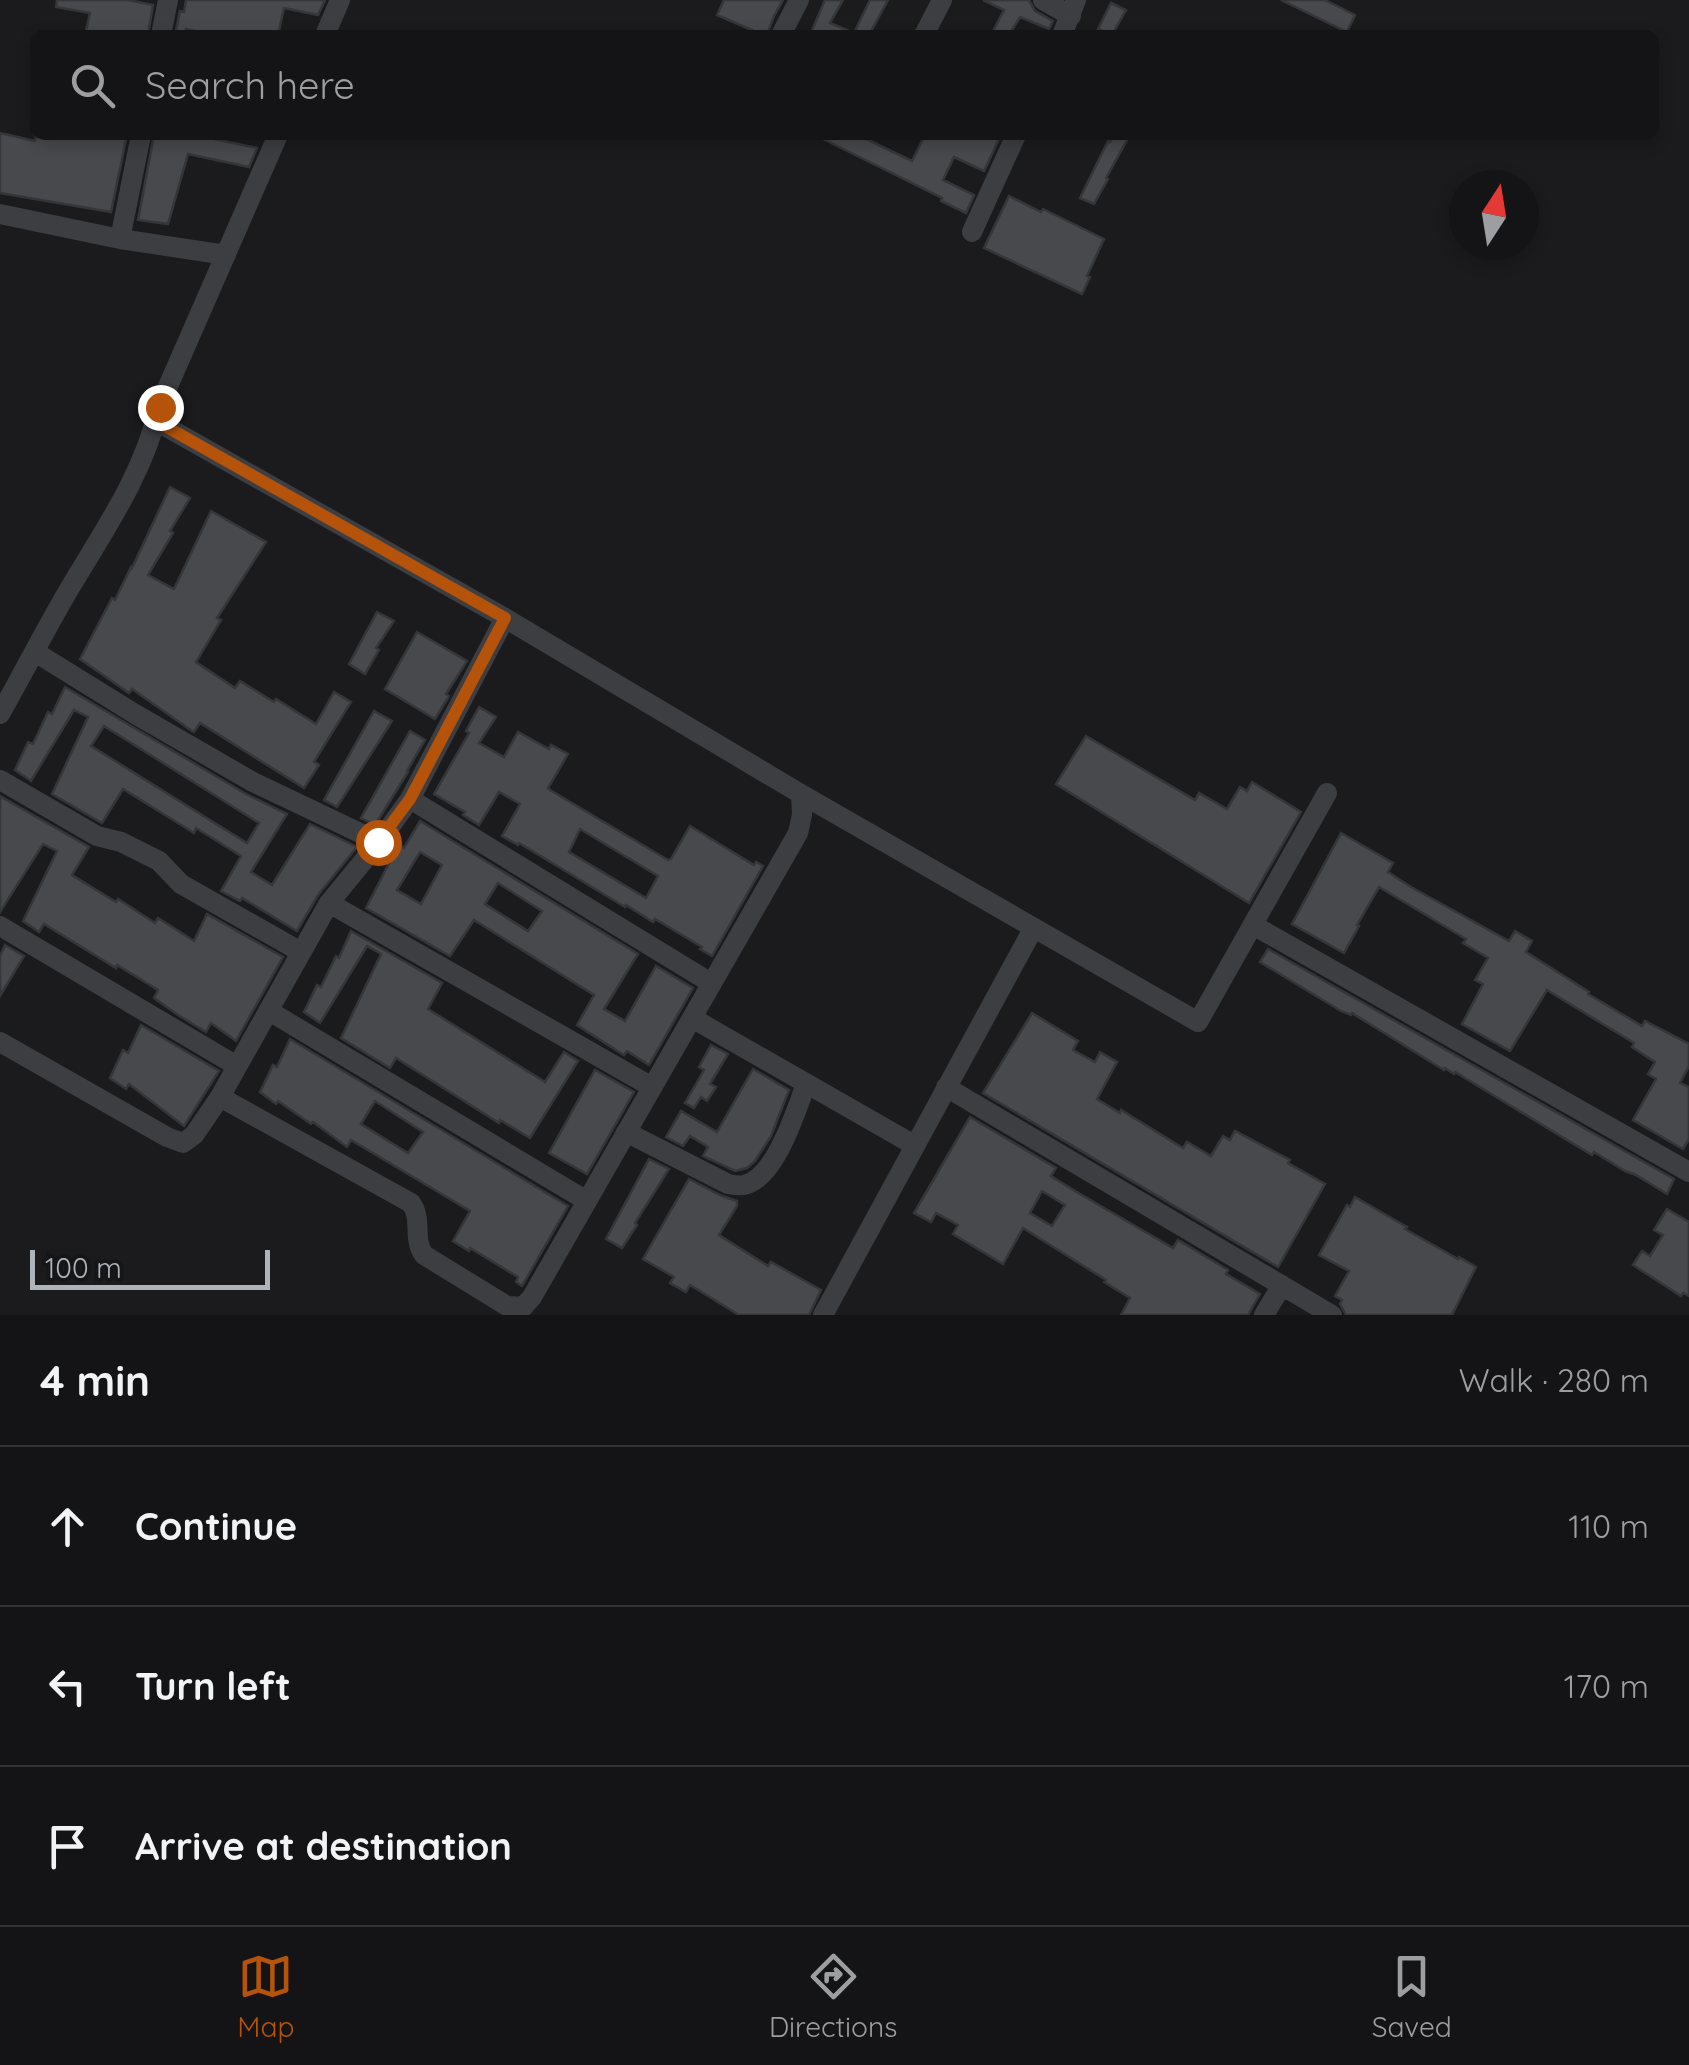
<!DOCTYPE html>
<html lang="en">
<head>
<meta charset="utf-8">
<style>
	body { margin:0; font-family:Quicksand,sans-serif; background:#1d1d1f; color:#f1f3f6 }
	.compass { position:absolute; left:1449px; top:170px; width:90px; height:90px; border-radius:50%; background:#141416; box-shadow:0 5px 15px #0003; rotate:12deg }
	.scale { position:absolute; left:30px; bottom:25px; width:240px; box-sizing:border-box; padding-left:10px; border:5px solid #afb4bb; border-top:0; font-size:28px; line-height:35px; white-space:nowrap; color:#afb4bb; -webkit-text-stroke:8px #161618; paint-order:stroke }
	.stop { position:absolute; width:30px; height:30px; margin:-22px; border:8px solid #b45309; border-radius:50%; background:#fff }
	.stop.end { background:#b45309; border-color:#fff; box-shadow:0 2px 10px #0008 }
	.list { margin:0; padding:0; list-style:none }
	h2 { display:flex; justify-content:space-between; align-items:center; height:130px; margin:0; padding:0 40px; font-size:42px }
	h2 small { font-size:32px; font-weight:400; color:#9d9ea1 }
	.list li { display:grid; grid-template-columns:65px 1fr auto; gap:30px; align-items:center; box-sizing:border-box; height:160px; padding:0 40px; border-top:2px solid #333335 }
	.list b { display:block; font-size:38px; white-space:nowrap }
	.list em { font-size:32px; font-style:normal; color:#9d9ea1 }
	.icon { flex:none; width:55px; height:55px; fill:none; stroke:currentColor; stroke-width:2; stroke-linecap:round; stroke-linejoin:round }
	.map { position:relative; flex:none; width:1689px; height:1315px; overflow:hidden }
	.search { position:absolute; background:#141416; box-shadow:0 5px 15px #0003; left:30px; right:30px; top:30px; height:110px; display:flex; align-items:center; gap:25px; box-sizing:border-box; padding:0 35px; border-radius:15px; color:#9d9ea1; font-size:38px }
	.sheet { height:610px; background:#141416 }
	nav { display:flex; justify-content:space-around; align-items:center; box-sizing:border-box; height:140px; border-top:2px solid #333335; background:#141416; font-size:28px; color:#9d9ea1 }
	nav a { display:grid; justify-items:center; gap:5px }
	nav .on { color:#b45309 }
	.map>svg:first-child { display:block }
	.building { fill:#48494d; stroke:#353639; stroke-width:2.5; fill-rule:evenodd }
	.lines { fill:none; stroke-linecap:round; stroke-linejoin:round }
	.minor { stroke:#3c3e42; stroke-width:20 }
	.route { stroke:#b45309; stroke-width:12 }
</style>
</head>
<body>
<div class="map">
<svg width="1689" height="1315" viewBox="0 0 1689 1315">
	<rect width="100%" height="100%" fill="#1b1b1d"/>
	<!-- building -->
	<path class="building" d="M57,0H128L153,5L148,35H85L90,13L56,7Z
		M186,0H325L318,15L284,8L278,35H213L186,29L185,35H175L180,11L184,12Z
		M724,0H783L774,16L767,35H750L752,30L717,15Z
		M825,0H843L830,23L854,33L870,0H888L869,35H810Z
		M983,0H1029L1035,11L1053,21L1049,29L1020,17L1009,35H991L1004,10Z
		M1281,0H1325L1355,15L1347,32Z
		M1111,3L1126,10L1112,35L1098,29Z
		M0,133L35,141L36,135H127L111,212L0,193Z
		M154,135H195L257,148L249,167L188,154L168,224L138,220Z
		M815,135H858L912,161L925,135H1001L984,171L954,157L943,180L974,195L966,213L941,201L942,198Z
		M1114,135H1130L1106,178L1108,179L1094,204L1080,198L1108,141L1110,142Z
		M1009,196L1041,212L1043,209L1104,239L1087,276L1090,277L1082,294L984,248Z
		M170,487L190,498L170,531L173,533L148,575L174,589L211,511L266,542L217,618L221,620L196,662L235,688L240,681L274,702L276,699L316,724L334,692L351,702L314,762L319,765L304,788L200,723L194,732L192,731L132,689L129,693L80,659L112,598L115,600L131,567L132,568Z
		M377,612L394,621L376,648L379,650L365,674L349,664Z
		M417,632L467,661L446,694L449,696L435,719L385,689Z
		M65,687L246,794L287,814L251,872L272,885L310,824L357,847L318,895L297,931L242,898L240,901L221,891L241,856L196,828L194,833L123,789L102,823L52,794L88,717L74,710L31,781L15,770L28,742L33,744L48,712L52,714ZM104,726L259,823L247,843L91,746Z
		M479,707L496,717L479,743L504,757L518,732L549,749L551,745L568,754L548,788L550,790L668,860L671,859L690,826L754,865L756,862L763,866L712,956L700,949L702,947L655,919L653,922L626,905L625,907L519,843L518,845L502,836L520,804L499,792L479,825L463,815L465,812L434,794L469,733L466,731ZM580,829L658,876L646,898L569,852Z
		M374,711L392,721L337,807L324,800Z
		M410,731L425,740L407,771L408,772L375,825L361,818Z
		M1086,736L1195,800L1199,793L1227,809L1240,787L1247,791L1252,782L1301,812L1249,903L1056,784Z
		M0,796L89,847L72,875L116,902L118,899L155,923L158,918L194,941L207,914L283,957L236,1041L211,1023L206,1032L178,1015L154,998L158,990L117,965L116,968L44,924L39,932L23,921L57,851L43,844L0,912Z
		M420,821L638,954L604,1009L625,1021L656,966L693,988L649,1065L627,1051L624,1055L577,1025L594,995L474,920L450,956L366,908L399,844L404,848ZM420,852L442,865L421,904L397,890ZM498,883L542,911L528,931L485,904Z
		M1341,833L1393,863L1388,872L1411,887L1509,941L1515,931L1532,941L1526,952L1589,992L1588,994L1642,1026L1645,1021L1689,1044V1066L1680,1083L1689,1087V1139L1683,1149L1633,1120L1656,1079L1648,1074L1655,1062L1632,1047L1634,1043L1547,990L1510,1051L1462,1024L1483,984L1475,980L1488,958L1463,943L1466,939L1379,887L1357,925L1359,926L1344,953L1292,924Z
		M351,931L442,983L428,1009L545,1082L564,1052L578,1061L530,1138L500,1120L499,1123L396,1058L390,1068L341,1038L381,954L367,946L320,1023L304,1012L317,985L321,987L336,956L339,958Z
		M5,945L24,956L0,996V956Z
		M1268,949L1674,1179L1667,1194L1636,1175L1625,1171L1594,1152L1592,1155L1455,1072L1454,1074L1445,1068L1444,1070L1352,1013L1351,1015L1341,1011L1275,971L1260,962Z
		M1032,1013L1078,1041L1073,1050L1095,1062L1100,1052L1117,1062L1097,1099L1120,1113L1121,1110L1183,1148L1187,1142L1211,1156L1223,1136L1230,1140L1235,1131L1290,1160L1288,1163L1325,1184L1278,1267L983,1093Z
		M141,1025L219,1071L184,1126L129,1084L126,1089L110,1078L123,1050L128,1053Z
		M290,1039L568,1206L522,1286L516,1282L518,1277L470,1248L469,1251L453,1241L470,1211L351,1140L347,1147L313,1122L311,1124L278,1101L276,1104L260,1092L273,1065L277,1067ZM375,1101L423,1132L408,1153L361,1124Z
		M711,1045L728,1054L710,1084L716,1087L707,1101L701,1097L694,1108L685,1103L704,1070L699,1067Z
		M753,1069L789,1090L771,1136L755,1161L747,1168L735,1171L703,1156L708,1147L690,1136L683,1146L666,1137L681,1111L717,1132Z
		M595,1070L634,1092L587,1174L549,1153Z
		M970,1117L1056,1168L1051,1176L1075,1191L1173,1248L1178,1240L1228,1270L1226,1274L1260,1294L1248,1315H1121L1130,1298L1104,1282L1106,1280L1023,1228L1003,1264L953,1234L958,1225L936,1213L931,1222L914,1213ZM1042,1191L1065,1205L1052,1226L1030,1213Z
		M649,1159L669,1169L635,1223L637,1225L622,1248L606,1239Z
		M689,1179L722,1196L737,1201V1206L719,1235L768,1266L771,1262L821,1290L809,1315H739L690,1285L686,1292L670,1283L674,1277L643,1259Z
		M1355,1197L1407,1227L1405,1229L1458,1259L1459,1257L1476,1267L1452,1315H1346L1340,1304L1342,1300L1335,1296L1349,1271L1319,1255L1347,1205L1350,1207Z
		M1667,1209L1689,1222V1296L1683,1293L1681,1296L1633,1265L1642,1251L1650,1256L1663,1235L1654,1230Z"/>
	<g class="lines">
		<!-- minor -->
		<path class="minor" d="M1043,0L1071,16
			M161,35L168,0
			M325,35L340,0
			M781,35L799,0
			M924,35L942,0
			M1062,35L1076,0
			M0,214L120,239L226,255
			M972,232L1016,135
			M120,239L141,135
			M156,421L505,618L801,794L1198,1022L1327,793
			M35,652L135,714L253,782L379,842
			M0,714C24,672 46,628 71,586C105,529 144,473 159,407L278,135
			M0,780L97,836L121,842L159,861L181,884L301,952
			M410,799L711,983
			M329,903L652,1087
			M1253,925L1689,1172
			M0,926L237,1066
			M269,1011L587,1201
			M692,1018L914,1145
			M0,1042L167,1137L183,1143L194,1135L220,1097L329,903L379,842L410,799L505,618
			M946,1087L1332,1315
			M220,1097L411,1203C423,1220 412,1238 424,1255L507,1306L523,1307L532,1297L798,833L802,815L801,794
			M626,1132L728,1184C733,1185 739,1186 744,1185C775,1179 796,1111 806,1084
			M823,1315L1033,929
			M1264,1315L1282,1285"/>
	</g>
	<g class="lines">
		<!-- route -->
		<path class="route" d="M160,407L156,421L505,618L410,799L378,842"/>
	</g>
</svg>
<svg class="compass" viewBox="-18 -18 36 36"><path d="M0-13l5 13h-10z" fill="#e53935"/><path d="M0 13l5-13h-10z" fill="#9d9ea1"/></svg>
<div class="scale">100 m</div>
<div class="stop" style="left:378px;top:842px"></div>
<div class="stop end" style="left:160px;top:407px"></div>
<div class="search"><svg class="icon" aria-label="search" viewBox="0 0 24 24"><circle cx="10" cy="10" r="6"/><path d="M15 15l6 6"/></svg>Search here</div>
</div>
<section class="sheet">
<h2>4 min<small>Walk · 280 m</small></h2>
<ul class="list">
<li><svg class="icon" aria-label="ahead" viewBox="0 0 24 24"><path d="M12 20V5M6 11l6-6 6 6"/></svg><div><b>Continue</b></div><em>110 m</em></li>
<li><svg class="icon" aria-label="left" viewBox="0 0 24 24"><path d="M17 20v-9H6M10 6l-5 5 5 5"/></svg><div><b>Turn left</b></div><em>170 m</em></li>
<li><svg class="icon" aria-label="arrive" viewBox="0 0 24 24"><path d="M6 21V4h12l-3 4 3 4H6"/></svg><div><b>Arrive at destination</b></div></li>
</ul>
</section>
<nav>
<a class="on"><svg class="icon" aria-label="map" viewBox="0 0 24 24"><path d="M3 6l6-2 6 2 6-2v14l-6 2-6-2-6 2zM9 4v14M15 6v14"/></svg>Map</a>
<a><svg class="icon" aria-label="directions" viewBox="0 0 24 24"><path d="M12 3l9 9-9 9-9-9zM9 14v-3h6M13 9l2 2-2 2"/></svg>Directions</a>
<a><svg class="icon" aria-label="saved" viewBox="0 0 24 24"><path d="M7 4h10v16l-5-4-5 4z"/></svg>Saved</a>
</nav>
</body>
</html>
